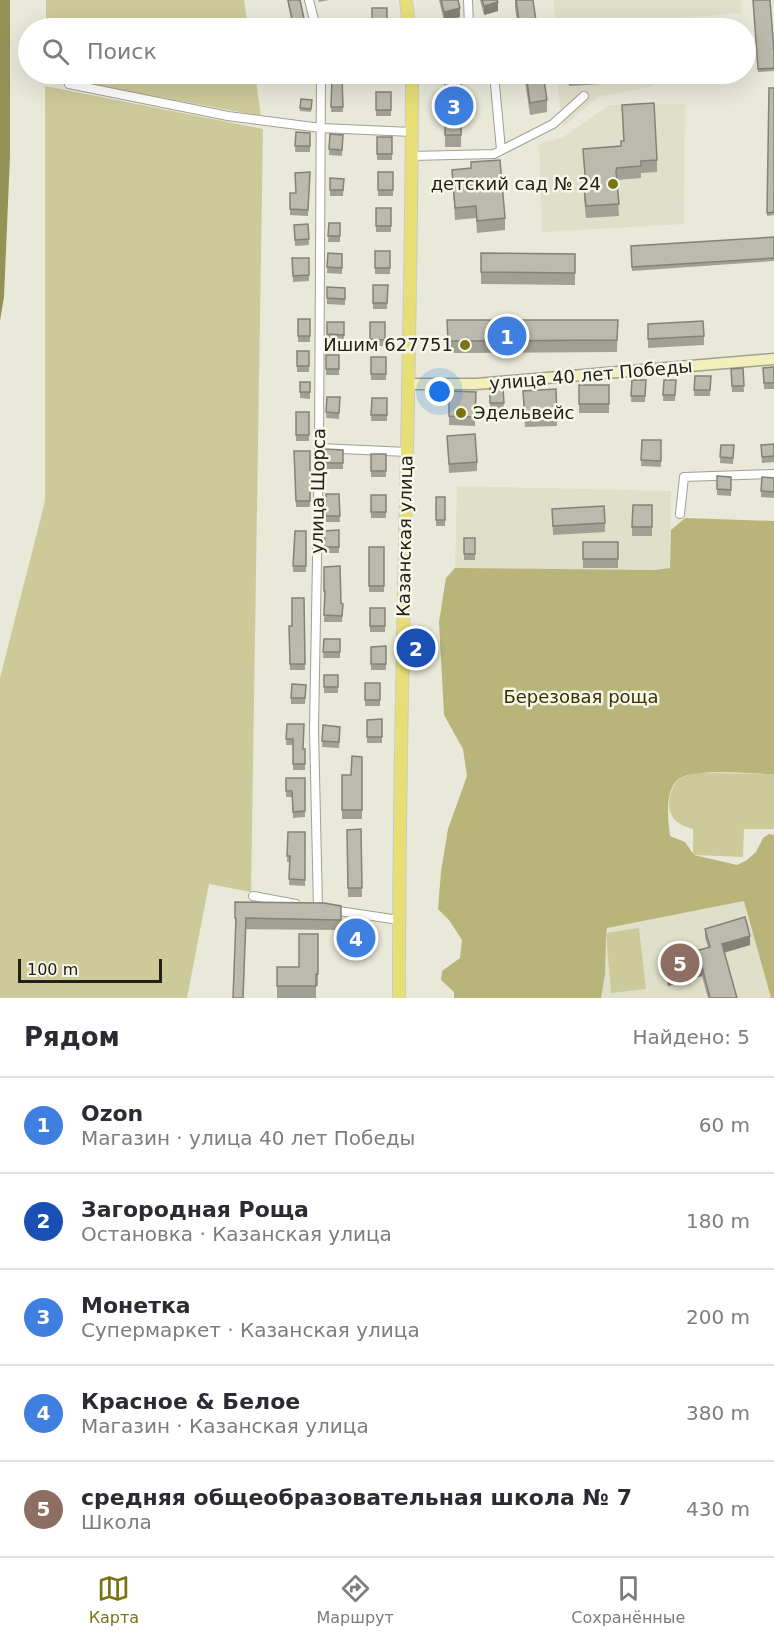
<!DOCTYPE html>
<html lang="ru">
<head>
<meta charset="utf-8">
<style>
	body { margin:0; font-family:"DejaVu Sans",sans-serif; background:#f2f2f3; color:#2b2b33 }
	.scale { position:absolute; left:18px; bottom:15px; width:144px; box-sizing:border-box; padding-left:6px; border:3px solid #21211b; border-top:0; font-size:16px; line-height:21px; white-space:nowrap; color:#21211b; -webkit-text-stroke:4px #f7f6e7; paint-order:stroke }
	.you { position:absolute; left:440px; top:392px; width:21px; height:21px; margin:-15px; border:4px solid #fff; border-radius:50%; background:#1a73e8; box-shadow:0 0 0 9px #1a73e833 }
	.badge { display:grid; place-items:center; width:39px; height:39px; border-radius:50%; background:#7b7416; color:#fff; font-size:20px; font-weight:700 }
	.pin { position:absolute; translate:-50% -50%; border:3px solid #fff; box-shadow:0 2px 6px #0006 }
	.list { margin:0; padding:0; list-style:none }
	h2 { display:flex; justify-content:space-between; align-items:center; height:78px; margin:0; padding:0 24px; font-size:26px }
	h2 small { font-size:20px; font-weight:400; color:#7c7c81 }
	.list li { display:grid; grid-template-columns:39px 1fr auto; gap:18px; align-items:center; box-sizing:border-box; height:96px; padding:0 24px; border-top:2px solid #e1e1e2 }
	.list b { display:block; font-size:22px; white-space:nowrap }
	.list p { margin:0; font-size:20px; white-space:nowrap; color:#7c7c81 }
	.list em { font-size:20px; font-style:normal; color:#7c7c81 }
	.icon { flex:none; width:33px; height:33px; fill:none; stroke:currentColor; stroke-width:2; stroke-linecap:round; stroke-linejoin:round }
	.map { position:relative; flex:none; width:774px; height:998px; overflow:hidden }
	.search { position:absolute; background:#fff; box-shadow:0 6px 24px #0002; left:18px; right:18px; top:18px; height:66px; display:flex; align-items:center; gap:15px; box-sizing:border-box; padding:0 21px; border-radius:33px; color:#7c7c81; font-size:22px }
	.sheet { height:558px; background:#fff }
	nav { display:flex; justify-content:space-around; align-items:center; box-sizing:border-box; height:84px; border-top:2px solid #e1e1e2; background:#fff; font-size:16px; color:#7c7c81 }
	nav a { display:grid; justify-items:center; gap:3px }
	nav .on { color:#7b7416 }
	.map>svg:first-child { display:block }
	.built { fill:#e0dfc9 }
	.green { fill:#cdca9a }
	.forest { fill:#b9b479 }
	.water { fill:#969157 }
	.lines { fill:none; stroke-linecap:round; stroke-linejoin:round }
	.street-casing { stroke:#a1a092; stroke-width:10 }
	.secondary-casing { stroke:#a1a092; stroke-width:13 }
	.primary-casing { stroke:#cacac8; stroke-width:14 }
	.street { stroke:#fff; stroke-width:8 }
	.secondary { stroke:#f3efba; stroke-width:10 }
	.primary { stroke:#e7df76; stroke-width:12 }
	.wall { fill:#a1a094 }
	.shaded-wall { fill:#838278 }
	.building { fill:#bbbaac; stroke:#838278; stroke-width:1.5 }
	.poi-dot { fill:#7b7416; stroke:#f7f6e7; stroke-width:2 }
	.labels { text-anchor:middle; stroke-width:5; stroke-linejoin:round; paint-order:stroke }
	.poi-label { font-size:18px; fill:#21211b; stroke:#f7f6e7; text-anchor:end }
	.street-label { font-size:18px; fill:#21211b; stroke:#f7f6e7 }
	.park-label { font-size:18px; fill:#363100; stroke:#f7f6e7 }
</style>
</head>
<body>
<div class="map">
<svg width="774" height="998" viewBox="0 0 774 998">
	<rect width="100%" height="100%" fill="#e9e9da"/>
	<!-- built -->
	<path class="built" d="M554,0H741V13L571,28H555Z
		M556,74H653L654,86L598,97L563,127Z
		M685,104L684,224L542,232L539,144L563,137L610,105Z
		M457,486L671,491L670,568L654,570L455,568Z
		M744,901L771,998H595L602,929Z"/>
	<!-- green -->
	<path class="green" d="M46,0H244L248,28H46Z
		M46,74H255L261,116L46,76Z
		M45,86L263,129L251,892L209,884L187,998H0V678L45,501Z
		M696,773L774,774V829H744L743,857L693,855V829C686,827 676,824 672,816C666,806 670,788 678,780C682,776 690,775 696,773Z
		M639,928L646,989L611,993L606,933Z"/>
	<!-- forest -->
	<path class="forest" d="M685,518L774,521V774C754,774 696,768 680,778C664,788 668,819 670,836L685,842L694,855L737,865L747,860L756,852L763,838L769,834L774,835V998H771L744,901L607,928L606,933L605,974L601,998H454V992L441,980L442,971L460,958L462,940L449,920L438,909L441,872L448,829L467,776L463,749L444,715L439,622L446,578L455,568L654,570L670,568L671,530Z"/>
	<!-- water -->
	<path class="water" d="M0,0H10V156L4,297L0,321Z"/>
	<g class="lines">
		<!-- street casing -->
		<g class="street-casing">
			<path id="street" d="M309,0L316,28
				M468,0L469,28
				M492,28L511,27
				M494,74L501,150
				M69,84L228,116L321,128L412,132
				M412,156L494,154L553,124L584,96
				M319,448L407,452
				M680,514L684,477L774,474
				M253,896L296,904
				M318,908L314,729L319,448L321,74
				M332,910L399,920"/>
		</g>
		<!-- secondary casing -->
		<g class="secondary-casing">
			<path id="secondary" d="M408,384H476L774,359"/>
		</g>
		<!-- primary casing -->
		<g class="primary-casing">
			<path id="primary" d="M406,0L409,28
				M399,998C398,690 412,382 412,74"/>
		</g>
		<!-- street -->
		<use href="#street" class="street"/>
		<!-- secondary -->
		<use href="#secondary" class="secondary"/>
		<!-- primary -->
		<use href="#primary" class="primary"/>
	</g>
	<!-- wall -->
	<path class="wall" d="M287,0H300L306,28H293Z
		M318,0H329L319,2Z
		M439,0H458L460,17L444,21Z
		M480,0H497L498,11L484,15Z
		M515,0H533L537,28H518L515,8Z
		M753,0L774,51V71L758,72Z
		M372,8H387V28H372Z
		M298,74H313V84L298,83Z
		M445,74H462L461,147H445Z
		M524,74H543L547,100V112L530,115Z
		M568,74H603V84L569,86Z
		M332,77L342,78L343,112H331Z
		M769,88H774V215L767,216Z
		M376,92H391V116H376Z
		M301,99L312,100L311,112L300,111Z
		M622,105L657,160V172L641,173V178L617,180L619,216L586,218L584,199V187H585L583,149L621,146L624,141Z
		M296,132L310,133V152H295Z
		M330,134L343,135L342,156L329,155Z
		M377,137H392V160H377Z
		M452,170L505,218V230L477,233L476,218L455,220Z
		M310,172L308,216L290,215V193H296Z
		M378,172H393V196H378Z
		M330,178L344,179L343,196H330Z
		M376,208H391V232H376Z
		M329,223H340V242H328Z
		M308,224L309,245L295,246L294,225Z
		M774,237V261L632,271L631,246Z
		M375,251H390V274H375Z
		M328,253L342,254V274L327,273Z
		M481,253L575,254V285L481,284Z
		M292,258H309V281L293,282Z
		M373,285H388L387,309H373Z
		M327,287L345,288V305L327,304Z
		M298,319H310V342H298Z
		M447,320H618L617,352L448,353Z
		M327,322H344V341L327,340Z
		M370,322H385V346H370Z
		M648,324L704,336V345L648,348Z
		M297,351H309V372H297Z
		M326,355H339V375H326Z
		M371,357H386V380H371Z
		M774,367V389H764L763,368Z
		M743,368L744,392H732L731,369Z
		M695,376H711L710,396H694Z
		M632,380H646L645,402H631Z
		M664,380H676L675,401H663Z
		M300,382H310V399L300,398Z
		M579,385H609V413H579Z
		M490,388H503L504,409H490Z
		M449,391L476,392L475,426L449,425Z
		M523,391L557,417V426L525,427Z
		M327,397H340L339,419L326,418Z
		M372,398H387V421H371Z
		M296,412H309V441H296Z
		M447,436L477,462V471L449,473Z
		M642,440H661V467L641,466Z
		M774,444V462L762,463L761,445Z
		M721,445H734L733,464L720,463Z
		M325,449L343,450V469H325Z
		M294,451H310V507H296Z
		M371,454H386V477H371Z
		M717,476L731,477V496L717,495Z
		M762,477L774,478V498L761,497Z
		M326,494H339L340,522H326Z
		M371,495H386V518H371Z
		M436,497H445V526H436Z
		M652,505V536H632V527Z
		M552,509L605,523V532L553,535Z
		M339,530V553H325L324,531Z
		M295,531H306V572H293Z
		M464,538H475V560H464Z
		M583,542H618V568H583Z
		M369,547H384V592H369Z
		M324,567L341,603L343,604L342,622H324L325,597H324Z
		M304,598L305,670H290L289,626H292Z
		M370,608H385V632H370Z
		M324,639H340V658H323Z
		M386,646V670H371V647Z
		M324,675H338V693H324Z
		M365,683H380V706H365Z
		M306,685L305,704H291V698Z
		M382,719V743H367V720Z
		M287,724L303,749H305V770H293V745H286Z
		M323,725L340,733L339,748L322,747Z
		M362,757V819H342V775H351Z
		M286,778H305V817L293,818L292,797H286Z
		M361,829L362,897H348L347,830Z
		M288,832H305V886L289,885L290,862H287Z
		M235,902L341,906V930L235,929Z
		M350,918H363V936H350Z
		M705,929L750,945L724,953L737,998H708L702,976L668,986L664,969V960L708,947L705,938Z
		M318,934V986H316V998H277V967H299Z"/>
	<!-- shaded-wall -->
	<path class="shaded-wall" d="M498,2V11L484,15V6Z
		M460,8V17L444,21V12Z
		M750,936V945L722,953V944Z
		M702,967V976L668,986V977Z"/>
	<!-- building -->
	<path class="building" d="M288,0H300L306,28H294Z
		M441,0H458L460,8L444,12Z
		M482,0H497L498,2L484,6Z
		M516,0H533L537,28H520Z
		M753,0H770L774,51V68L758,69Z
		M372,8H387V25H372Z
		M298,74H313V78L298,77Z
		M445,74H462L461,135H445Z
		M526,74H543L547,100L530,103Z
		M569,74H603V75L569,77Z
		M332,77L342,78L343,107H331Z
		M769,88H774V212L767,213Z
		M376,92H391V110H376Z
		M301,99L312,100L311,109L300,108Z
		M654,103L657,160L641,161V166L617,168L616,171L619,204L586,206L584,187H586L583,149L621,146V141H624L622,105Z
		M296,132L310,133V146H295Z
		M330,134L343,135L342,150L329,149Z
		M377,137H392V154H377Z
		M500,160L505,218L477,221L476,206L455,208L452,170L471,168V162Z
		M310,172L308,210L290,209V193H296L295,173Z
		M378,172H393V190H378Z
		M330,178L344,179L343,190H330Z
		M376,208H391V226H376Z
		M329,223H340V236H328Z
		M308,224L309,239L295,240L294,225Z
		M774,237V258L632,267L631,246Z
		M375,251H390V268H375Z
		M328,253L342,254V268L327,267Z
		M481,253L575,254V273L481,272Z
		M292,258H309V275L293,276Z
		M373,285H388L387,303H373Z
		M327,287L345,288V299L327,298Z
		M298,319H310V336H298Z
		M447,320H618L617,340L448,341Z
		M703,321L704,336L648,339V324Z
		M327,322H344V335L327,334Z
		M370,322H385V340L370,339Z
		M297,351H309V366H297Z
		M326,355H339V369H326Z
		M371,357H386V374H371Z
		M774,367V383H764L763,368Z
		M743,368L744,386H732L731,369Z
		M695,376H711L710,390H694Z
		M632,380H646L645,396H631Z
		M664,380H676L675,395H663Z
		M300,382H310V392H300Z
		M579,385H609V404H579Z
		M490,388H503L504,403H490Z
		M556,389L557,417L525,418L523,391Z
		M449,391L476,392L475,417L449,416Z
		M327,397H340L339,413L326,412Z
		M372,398H387V415H371Z
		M296,412H309V435H296Z
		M475,434L477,462L449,464L447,436Z
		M642,440H661V461L641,460Z
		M774,444V456L762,457L761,445Z
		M721,445H734L733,458L720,457Z
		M325,449L343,450V463H325Z
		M294,451H310V501H296Z
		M371,454H386V471H371Z
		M717,476L731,477V490L717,489Z
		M762,477L774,478V492L761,491Z
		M326,494H339L340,516H326Z
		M371,495H386V512H371Z
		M436,497H445V520H436Z
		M633,505H652V527H632Z
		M604,506L605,523L553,526L552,509Z
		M339,530V547H325L324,531Z
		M295,531H306V566H293Z
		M464,538H475V554H464Z
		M583,542H618V559H583Z
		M369,547H384V586H369Z
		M340,566L341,603L343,604L342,616L324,615L325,591H324V567Z
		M292,598H304L305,664H290L289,626H292Z
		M370,608H385V626H370Z
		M324,639H340V652H323Z
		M386,646V664H371V647Z
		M324,675H338V687H324Z
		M365,683H380V700H365Z
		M292,684L306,685L305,698H291Z
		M382,719V737H367V720Z
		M287,724H304L303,749H305V764H293V739H286Z
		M323,725L340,727L339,742L322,741Z
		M352,756L362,757V810H342V775H351Z
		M286,778H305V811L293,812L292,791H286Z
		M361,829L362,888H348L347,830Z
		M288,832H305V880L289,879L290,856H287Z
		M235,902L324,903L341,906V920L246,918L243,998H233L236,918H235Z
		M745,917L750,936L722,944L737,998H710L702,967L668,977L664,960L710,947L705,929Z
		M350,918H363V930H350Z
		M299,934H318V974H316V986H277V967H299Z"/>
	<!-- markers -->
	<g class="poi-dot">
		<circle cx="613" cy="184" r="6"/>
		<circle cx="465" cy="345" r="6"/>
		<circle cx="461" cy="413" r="6"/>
	</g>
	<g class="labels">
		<!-- poi labels -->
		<g class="poi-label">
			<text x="601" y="190">детский сад № 24</text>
			<text x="453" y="351">Ишим 627751</text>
			<text x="473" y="419" text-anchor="start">Эдельвейс</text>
		</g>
		<!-- street labels -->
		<g class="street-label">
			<text transform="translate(591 375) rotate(-5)" y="6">улица 40 лет Победы</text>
			<text transform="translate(318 491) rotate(-89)" y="6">улица Щорса</text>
			<text transform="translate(405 536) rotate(-89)" y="6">Казанская улица</text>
		</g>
		<!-- park labels -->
		<g class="park-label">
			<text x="581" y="703">Березовая роща</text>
		</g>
	</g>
</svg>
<div class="scale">100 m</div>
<div class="you"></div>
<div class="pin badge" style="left:507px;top:336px;background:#3f7fe0">1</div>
<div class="pin badge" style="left:416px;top:648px;background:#1a4fb4">2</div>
<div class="pin badge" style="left:454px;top:106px;background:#3f7fe0">3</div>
<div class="pin badge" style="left:356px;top:938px;background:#3f7fe0">4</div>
<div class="pin badge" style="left:680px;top:963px;background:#8d6e63">5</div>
<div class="search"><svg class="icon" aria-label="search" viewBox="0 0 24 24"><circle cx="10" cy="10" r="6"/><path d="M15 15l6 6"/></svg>Поиск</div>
</div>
<section class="sheet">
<h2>Рядом<small>Найдено: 5</small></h2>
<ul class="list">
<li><span class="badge" style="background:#3f7fe0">1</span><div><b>Ozon</b><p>Магазин · улица 40 лет Победы</p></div><em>60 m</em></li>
<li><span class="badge" style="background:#1a4fb4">2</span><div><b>Загородная Роща</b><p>Остановка · Казанская улица</p></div><em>180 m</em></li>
<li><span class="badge" style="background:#3f7fe0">3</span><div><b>Монетка</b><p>Супермаркет · Казанская улица</p></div><em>200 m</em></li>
<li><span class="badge" style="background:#3f7fe0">4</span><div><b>Красное &amp; Белое</b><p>Магазин · Казанская улица</p></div><em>380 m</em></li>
<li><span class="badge" style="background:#8d6e63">5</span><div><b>средняя общеобразовательная школа № 7</b><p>Школа</p></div><em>430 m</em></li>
</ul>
</section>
<nav>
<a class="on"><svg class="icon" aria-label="map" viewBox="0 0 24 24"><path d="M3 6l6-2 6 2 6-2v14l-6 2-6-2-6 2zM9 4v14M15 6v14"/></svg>Карта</a>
<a><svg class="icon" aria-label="directions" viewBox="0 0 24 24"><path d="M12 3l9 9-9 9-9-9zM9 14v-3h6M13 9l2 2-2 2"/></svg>Маршрут</a>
<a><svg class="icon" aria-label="saved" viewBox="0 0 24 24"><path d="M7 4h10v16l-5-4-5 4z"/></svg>Сохранённые</a>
</nav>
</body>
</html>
